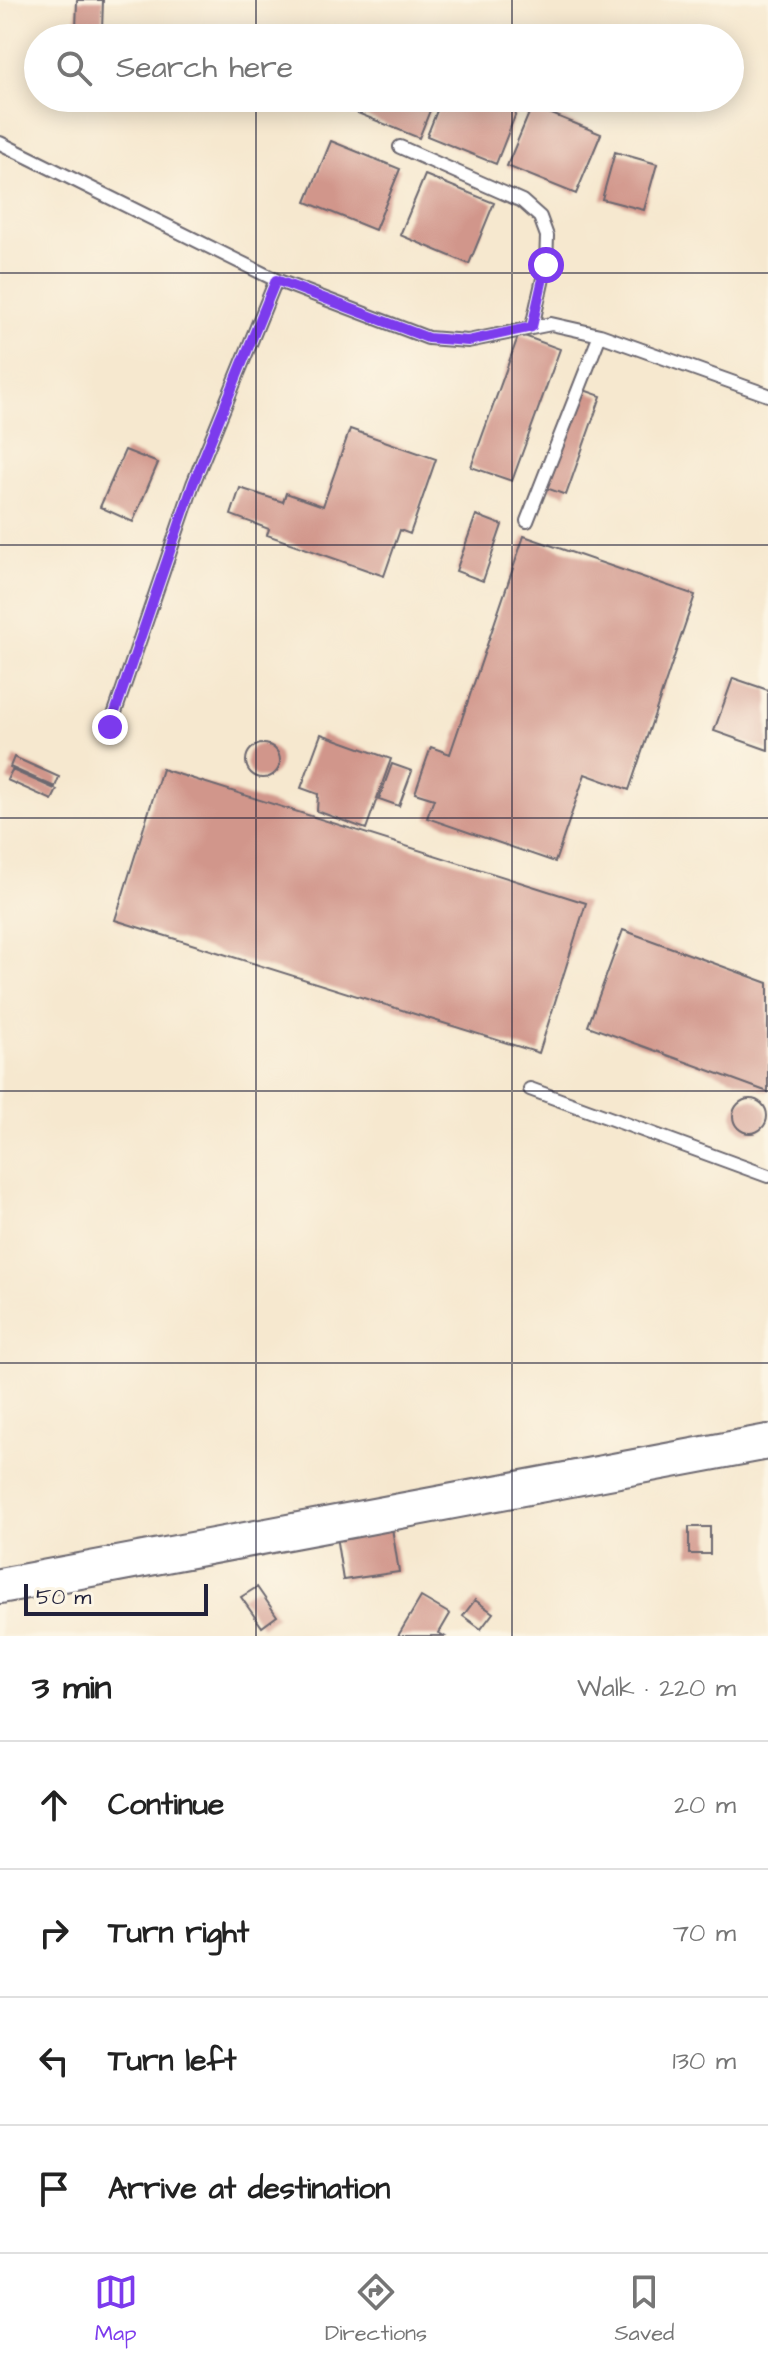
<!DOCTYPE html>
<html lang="en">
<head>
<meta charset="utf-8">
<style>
	body { margin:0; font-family:"Architects Daughter",sans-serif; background:#f6f6f6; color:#222 }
	.scale { position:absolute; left:24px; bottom:20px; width:184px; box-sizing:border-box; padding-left:8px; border:4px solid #22223b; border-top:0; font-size:22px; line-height:28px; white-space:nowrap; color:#22223b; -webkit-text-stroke:6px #fcf5e5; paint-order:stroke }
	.stop { position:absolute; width:24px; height:24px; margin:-18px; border:6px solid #7c3aed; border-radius:50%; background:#fff }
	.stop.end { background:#7c3aed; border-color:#fff; box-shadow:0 2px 8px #0008 }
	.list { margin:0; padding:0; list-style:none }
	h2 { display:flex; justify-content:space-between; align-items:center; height:104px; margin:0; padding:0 32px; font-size:34px }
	h2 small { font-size:26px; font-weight:400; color:#767676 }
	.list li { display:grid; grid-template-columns:52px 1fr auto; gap:24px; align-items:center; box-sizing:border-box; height:128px; padding:0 32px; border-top:2px solid #e0e0e0 }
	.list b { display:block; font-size:30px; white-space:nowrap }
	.list em { font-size:26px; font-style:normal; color:#767676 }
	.icon { flex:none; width:44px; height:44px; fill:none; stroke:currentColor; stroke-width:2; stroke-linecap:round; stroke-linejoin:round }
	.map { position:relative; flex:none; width:768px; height:1636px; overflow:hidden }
	.search { position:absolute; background:#fff; box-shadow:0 4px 20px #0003; left:24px; right:24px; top:24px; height:88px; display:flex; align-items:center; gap:20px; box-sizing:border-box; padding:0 28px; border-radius:44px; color:#767676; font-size:30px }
	.sheet { height:616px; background:#fff }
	nav { display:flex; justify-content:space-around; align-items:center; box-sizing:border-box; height:112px; border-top:2px solid #e0e0e0; background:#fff; font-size:22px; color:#767676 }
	nav a { display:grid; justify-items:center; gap:4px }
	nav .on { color:#7c3aed }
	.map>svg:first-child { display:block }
	.building { fill:#d1968b }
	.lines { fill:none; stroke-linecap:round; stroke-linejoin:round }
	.lane-casing { stroke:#6c676f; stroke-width:16 }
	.secondary-casing { stroke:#6c676f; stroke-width:38 }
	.lane { stroke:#fff; stroke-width:12 }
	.secondary { stroke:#fff; stroke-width:34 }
	.route { stroke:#7c3aed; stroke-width:10 }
	.grid { fill:none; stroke:#22223b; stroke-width:2; stroke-opacity:0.55 }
</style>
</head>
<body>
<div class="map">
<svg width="768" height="1636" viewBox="0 0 768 1636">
	<rect width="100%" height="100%" fill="#fcf5e5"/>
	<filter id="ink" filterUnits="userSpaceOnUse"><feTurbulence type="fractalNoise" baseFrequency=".0125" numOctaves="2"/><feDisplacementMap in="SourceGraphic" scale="16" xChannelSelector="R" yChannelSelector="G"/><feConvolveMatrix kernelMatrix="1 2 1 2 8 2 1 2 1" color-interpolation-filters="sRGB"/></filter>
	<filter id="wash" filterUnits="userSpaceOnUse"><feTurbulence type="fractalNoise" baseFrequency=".006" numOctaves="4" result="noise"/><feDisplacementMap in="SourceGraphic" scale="32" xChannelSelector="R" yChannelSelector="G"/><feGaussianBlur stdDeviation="1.8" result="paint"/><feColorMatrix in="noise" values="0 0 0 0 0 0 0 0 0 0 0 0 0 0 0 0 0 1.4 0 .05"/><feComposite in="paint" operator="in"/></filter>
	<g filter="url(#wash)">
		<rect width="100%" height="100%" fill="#f6e8cf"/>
		<g id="blocks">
			<!-- building -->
			<path class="building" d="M77,0H103L102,31L76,30Z
				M354,98H435L419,138L350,110Z
				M442,98H507L520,103L496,164L427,136Z
				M532,106L601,134L576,194L507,166Z
				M331,141L400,169L375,230L306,202Z
				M615,152L657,164L644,210L602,199Z
				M425,175L494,203L469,264L400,235Z
				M519,334L560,349L512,481L471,467Z
				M581,389L601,396L566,495L546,488Z
				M350,429L436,459L410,534L400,530L384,576L267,535L269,529L231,515L240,488L283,502L286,493L323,506Z
				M125,450L158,463L133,522L100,507Z
				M476,515L502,525L483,581L456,571Z
				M524,536L695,595L629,790L585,774L555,862L427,818L434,799L415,793L431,747L450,754Z
				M733,678L768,690V750L714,731Z
				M321,734L391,759L366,829L317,811L318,794L301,788Z
				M246 761a17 17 0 1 1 34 0a17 17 0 1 1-34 0Z
				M14,757L59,777L55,787L10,767Z
				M392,764L412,771L399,806L379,799Z
				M162,769L586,903L539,1053L115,920Z
				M12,770L57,790L52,800L7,780Z
				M623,930L768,983V1092L588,1026Z
				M733 1116a17 17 0 1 1 34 0a17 17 0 1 1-34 0Z
				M689,1527H710V1554H689Z
				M392,1528L399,1572L343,1580L336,1536Z
				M257,1587L277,1616L262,1627L241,1597Z
				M421,1597L450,1614L439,1633L444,1636H398Z
				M475,1600L493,1613L481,1629L463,1616Z"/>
		</g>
	</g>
	<g filter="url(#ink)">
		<use href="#blocks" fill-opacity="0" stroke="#6c676f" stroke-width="2"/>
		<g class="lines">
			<!-- lane casing -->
			<g class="lane-casing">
				<path id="lane" d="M0,143L276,280
					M400,147L522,201L540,217L547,236L546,265L532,327
					M527,521L600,335L768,395
					M110,727L193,484L276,280L428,338L468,341L551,324L600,335
					M530,1089L768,1176"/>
			</g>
			<!-- secondary casing -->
			<g class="secondary-casing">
				<path id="secondary" d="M0,1586L768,1442"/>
			</g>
			<!-- lane -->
			<use href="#lane" class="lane"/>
			<!-- secondary -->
			<use href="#secondary" class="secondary"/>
		</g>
	</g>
	<g class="lines" filter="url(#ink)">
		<!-- route -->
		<path class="route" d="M110,727L193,484L276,280L428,338L468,341L532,327L546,265"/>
	</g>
	<!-- grid -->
	<path class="grid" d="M256,0V38M512,0V38M256,98V1636M512,98V1636M0,273H768M0,545H768M0,818H768M0,1091H768M0,1363H768"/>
</svg>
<div class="scale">50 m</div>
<div class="stop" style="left:546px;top:265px"></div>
<div class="stop end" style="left:110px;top:727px"></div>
<div class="search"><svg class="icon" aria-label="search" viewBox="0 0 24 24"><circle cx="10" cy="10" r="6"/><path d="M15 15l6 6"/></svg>Search here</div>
</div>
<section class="sheet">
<h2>3 min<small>Walk · 220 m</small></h2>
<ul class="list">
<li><svg class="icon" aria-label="ahead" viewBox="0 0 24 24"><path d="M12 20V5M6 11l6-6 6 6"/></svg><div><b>Continue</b></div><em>20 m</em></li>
<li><svg class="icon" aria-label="right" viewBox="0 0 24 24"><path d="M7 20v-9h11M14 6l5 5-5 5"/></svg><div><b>Turn right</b></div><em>70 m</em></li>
<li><svg class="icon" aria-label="left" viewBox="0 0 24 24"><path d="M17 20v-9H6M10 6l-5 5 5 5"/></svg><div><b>Turn left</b></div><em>130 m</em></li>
<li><svg class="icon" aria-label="arrive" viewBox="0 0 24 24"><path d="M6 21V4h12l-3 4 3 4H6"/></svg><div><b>Arrive at destination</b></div></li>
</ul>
</section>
<nav>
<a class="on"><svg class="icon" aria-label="map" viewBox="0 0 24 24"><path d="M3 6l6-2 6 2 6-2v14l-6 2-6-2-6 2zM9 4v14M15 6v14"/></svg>Map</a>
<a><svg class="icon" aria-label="directions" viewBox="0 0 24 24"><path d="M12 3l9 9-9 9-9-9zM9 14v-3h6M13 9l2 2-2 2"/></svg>Directions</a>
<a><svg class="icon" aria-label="saved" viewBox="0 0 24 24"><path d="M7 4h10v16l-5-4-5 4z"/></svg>Saved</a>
</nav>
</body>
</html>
